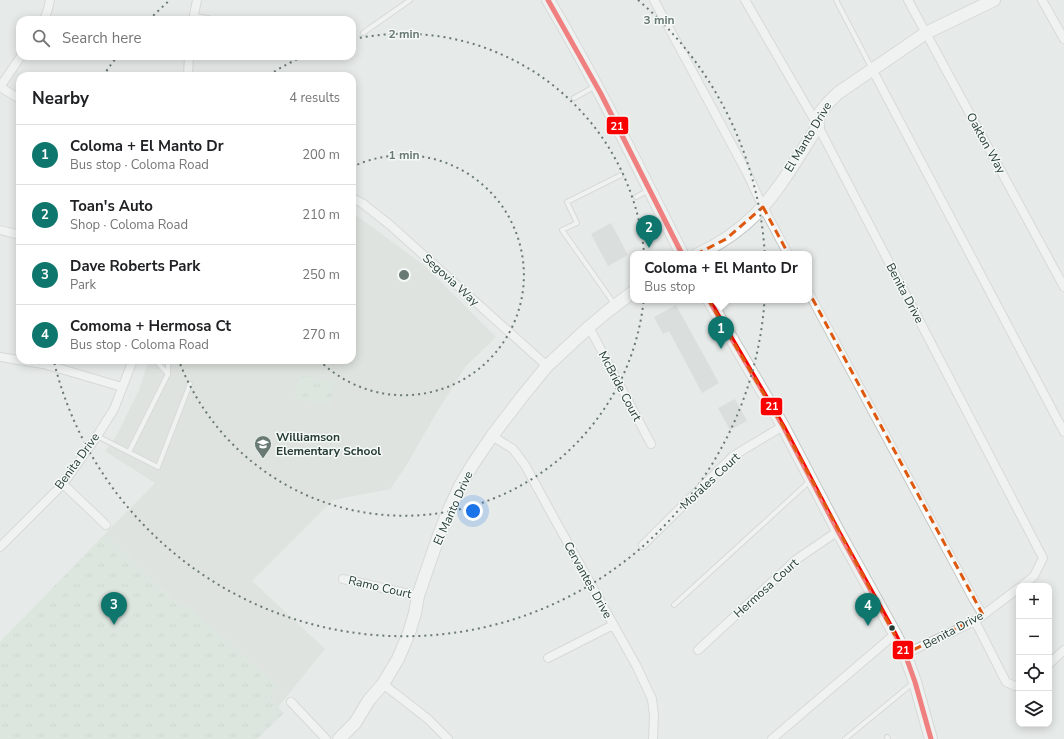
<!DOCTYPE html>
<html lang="en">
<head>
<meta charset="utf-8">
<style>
	body { margin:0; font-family:"Nunito Sans",sans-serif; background:#f2f2f2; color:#202124 }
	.controls { position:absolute; right:12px; bottom:12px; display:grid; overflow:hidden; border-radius:8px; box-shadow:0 2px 10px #0003 }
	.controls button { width:36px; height:36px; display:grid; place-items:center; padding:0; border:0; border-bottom:1px solid #e0e0e0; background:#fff; color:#202124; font:20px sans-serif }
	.you { position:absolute; left:473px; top:511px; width:14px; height:14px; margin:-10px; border:3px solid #fff; border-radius:50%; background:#1a73e8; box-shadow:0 0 0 6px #1a73e833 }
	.badge { display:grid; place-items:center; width:26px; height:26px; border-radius:50%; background:#0f766e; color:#fff; font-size:13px; font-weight:700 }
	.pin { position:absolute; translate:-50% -33px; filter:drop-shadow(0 1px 2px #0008) }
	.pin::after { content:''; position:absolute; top:21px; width:14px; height:12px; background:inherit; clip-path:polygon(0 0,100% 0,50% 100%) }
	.popup { position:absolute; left:630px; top:251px; width:182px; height:52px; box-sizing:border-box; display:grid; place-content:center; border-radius:8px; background:#fff; filter:drop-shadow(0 1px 3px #0005); font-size:13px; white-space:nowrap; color:#757577 }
	.popup b { font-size:15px; color:#202124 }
	.popup::after { content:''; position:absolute; left:50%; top:100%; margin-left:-8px; border:8px solid transparent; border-top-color:#fff }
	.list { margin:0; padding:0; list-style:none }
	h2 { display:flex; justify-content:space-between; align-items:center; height:52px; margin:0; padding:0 16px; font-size:17px }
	h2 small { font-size:13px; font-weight:400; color:#757577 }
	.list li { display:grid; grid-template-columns:26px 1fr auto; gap:12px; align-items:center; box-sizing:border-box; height:60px; padding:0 16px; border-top:1px solid #e0e0e0 }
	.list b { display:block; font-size:15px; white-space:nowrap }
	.list p { margin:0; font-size:13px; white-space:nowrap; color:#757577 }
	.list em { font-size:13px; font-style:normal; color:#757577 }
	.icon { flex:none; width:22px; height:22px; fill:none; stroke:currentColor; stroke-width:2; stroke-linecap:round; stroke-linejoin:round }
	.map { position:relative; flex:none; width:1064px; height:739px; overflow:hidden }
	.search { position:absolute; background:#fff; box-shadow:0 2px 10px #0003; left:16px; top:16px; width:340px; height:44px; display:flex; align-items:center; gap:10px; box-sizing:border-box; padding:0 14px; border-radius:12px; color:#757577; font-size:15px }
	.panel { position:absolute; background:#fff; box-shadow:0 2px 10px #0003; left:16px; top:72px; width:340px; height:292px; border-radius:12px }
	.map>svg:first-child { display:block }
	.built { fill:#d5dbd8 }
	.grass { fill:url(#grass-tufts) }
	.building { fill:#cdd2d0 }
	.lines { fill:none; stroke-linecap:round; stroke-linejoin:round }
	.lane-casing { stroke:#c3c7c5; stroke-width:6 }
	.street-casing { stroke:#c3c7c5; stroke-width:10 }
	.secondary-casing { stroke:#c2c8c5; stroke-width:14 }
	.lane { stroke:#fbfcfc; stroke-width:4 }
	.street { stroke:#fbfcfc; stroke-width:8 }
	.secondary { stroke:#fbfcfc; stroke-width:12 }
	.bus-1-casing { stroke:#f5f9f7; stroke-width:8 }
	.bus-1 { stroke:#fa0000; stroke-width:5 }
	.marked { fill:none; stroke:#de580e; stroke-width:3; stroke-dasharray:8 5; stroke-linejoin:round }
	.ring { fill:none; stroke:#697974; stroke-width:2; stroke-dasharray:2 4 }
	.bus-dot { fill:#263c35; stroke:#f5f9f7; stroke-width:1.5 }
	.labels { text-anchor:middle; stroke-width:3; stroke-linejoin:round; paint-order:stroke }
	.street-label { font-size:12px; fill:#263c35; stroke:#f5f9f7 }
	.poi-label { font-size:12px; font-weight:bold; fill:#263c35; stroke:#f5f9f7; text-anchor:start }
	.centre { fill:#697974; stroke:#f5f9f7; stroke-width:2 }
	.ring-label { font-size:12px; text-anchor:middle; font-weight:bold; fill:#697974; stroke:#f5f9f7; stroke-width:3; stroke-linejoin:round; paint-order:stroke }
	.line-badge { stroke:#f5f9f7; stroke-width:1.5 }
	.badge-label { font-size:11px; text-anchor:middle; font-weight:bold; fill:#fff }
</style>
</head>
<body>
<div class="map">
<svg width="1064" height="739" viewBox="0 0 1064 739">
	<defs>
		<pattern id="grass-tufts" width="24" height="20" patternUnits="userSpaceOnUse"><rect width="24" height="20" fill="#d1e2d5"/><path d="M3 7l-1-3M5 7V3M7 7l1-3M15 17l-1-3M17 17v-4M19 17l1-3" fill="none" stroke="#b3c3b7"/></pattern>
	</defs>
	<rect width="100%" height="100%" fill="#e6eae8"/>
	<!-- built -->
	<path class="built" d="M352,212L426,267L496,337L466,366L435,415L406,466L390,489L333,500L252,581L325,649L278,707L192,608L173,600L105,534L155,483L105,451L117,435L139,390L149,360H352Z"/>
	<!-- grass -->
	<path class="grass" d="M299,375L336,382L330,406L294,398Z
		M105,534L173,600L192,608L277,686L269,697L284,713L257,739H0V642Z"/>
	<!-- building -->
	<path class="building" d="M611,223L628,255L608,266L591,234Z
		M676,305L719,383L702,393L669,331L663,334L654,317Z
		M735,399L747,421L730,430L718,408Z"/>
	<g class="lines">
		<!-- lane casing -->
		<g class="lane-casing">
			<path id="lane" d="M836,0L872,69
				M363,33L410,0
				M574,98L594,87
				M636,197L649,190
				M615,305L562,230L577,223L567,202L621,175
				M155,360L168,374
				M97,436L158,467L190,384
				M129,452L168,374V360
				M674,605L811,480
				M887,737L888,739
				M845,739L913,683"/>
		</g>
		<!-- street casing -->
		<g class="street-casing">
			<path id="street" d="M654,0L747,173L763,207L788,254
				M745,0L818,126L1043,558L1034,576L1022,586
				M908,0L1064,287
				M1042,0L1064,39
				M193,18L208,20
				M44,20L48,9L50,0
				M193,20L197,0
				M872,69L1064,432
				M188,76L189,56
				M0,87L21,56
				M0,87L20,99
				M352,198L362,203L390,225L547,366
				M0,230L20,235
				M809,293L974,600L983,615
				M589,327L651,444
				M0,357L43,364L68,371L122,387
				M492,436L513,449L525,465L549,509L637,667L652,699L654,715L653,739
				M63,484L106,525
				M643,545L733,456L783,426
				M0,547L63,484L97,436L114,409L133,360
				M343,579L418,596
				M975,621L1006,682L1015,686H1019
				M698,650L797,559L838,531
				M905,654L975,621L1019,588
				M548,658L613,625
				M1049,664L1064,650
				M383,684L428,719L448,739
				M291,702L326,739
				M772,739L895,634"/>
		</g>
		<!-- secondary casing -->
		<g class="secondary-casing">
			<path id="secondary" d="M548,0C597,82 639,169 682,254
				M698,254C720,244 739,231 756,214C780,190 799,155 818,126L817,117L827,104L838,93L926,33L994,0
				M709,300L783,426L838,531L895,634L905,654L915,682L931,739
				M339,739L355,723L369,700L383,684L398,659L409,633L415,613L418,596L439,535L448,512L461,484L473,464L492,436L521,398L547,366L589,327L608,311L633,292"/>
		</g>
		<!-- lane -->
		<use href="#lane" class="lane"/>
		<!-- street -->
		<use href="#street" class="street"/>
		<!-- secondary -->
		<use href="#secondary" class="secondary"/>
		<!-- bus-1 casing -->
		<g class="bus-1-casing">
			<path id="bus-1" d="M548,0L601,94L682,254
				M709,300L783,426L838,531L895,634L905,654L915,682L931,739"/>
		</g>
		<!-- bus-1 -->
		<use href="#bus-1" class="bus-1"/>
	</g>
	<!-- marked area -->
	<path d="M0 0H1064V739H0ZM763,207L983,615L905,654L783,426L685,260L726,239Z" fill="#e6eae8" fill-opacity=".55" fill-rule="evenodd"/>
	<path class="marked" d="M763,207L983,615L905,654L783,426L685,260L726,239Z"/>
	<!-- distance rings -->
	<g class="ring">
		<path d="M352 167A120 120 0 1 1 320 361"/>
		<path d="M269 75A241 241 0 0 1 302 57M354 39A241 241 0 1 1 179 361"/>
		<path d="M103 76A361 361 0 0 1 116 58M149 20A361 361 0 0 1 170 0M638 0A361 361 0 1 1 54 362"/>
	</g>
	<!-- icons -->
	<defs>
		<g id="school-pin" transform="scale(0.9)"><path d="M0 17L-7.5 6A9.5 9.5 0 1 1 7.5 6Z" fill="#697974" stroke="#f5f9f7"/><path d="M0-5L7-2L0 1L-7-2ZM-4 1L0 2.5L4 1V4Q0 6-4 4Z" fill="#fff"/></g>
	</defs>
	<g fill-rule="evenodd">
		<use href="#school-pin" x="263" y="444"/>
	</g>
	<!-- markers -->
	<circle class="bus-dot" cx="892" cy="628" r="3.5"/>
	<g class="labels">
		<!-- street labels -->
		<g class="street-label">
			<text transform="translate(808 137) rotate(-59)" y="4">El Manto Drive</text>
			<text transform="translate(986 143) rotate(61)" y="4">Oakton Way</text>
			<text transform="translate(451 280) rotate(42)" y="4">Segovia Way</text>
			<text transform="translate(905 293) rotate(62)" y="4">Benita Drive</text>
			<text transform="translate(620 386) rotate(62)" y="4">McBride Court</text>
			<text transform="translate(77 461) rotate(-54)" y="4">Benita Drive</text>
			<text transform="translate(710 481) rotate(-43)" y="4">Morales Court</text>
			<text transform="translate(453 508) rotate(-66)" y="4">El Manto Drive</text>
			<text transform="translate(588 580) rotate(61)" y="4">Cervantes Drive</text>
			<text transform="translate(380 587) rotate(13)" y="4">Ramo Court</text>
			<text transform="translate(766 588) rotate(-42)" y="4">Hermosa Court</text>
			<text transform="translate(953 630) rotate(-28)" y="4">Benita Drive</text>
		</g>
		<!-- poi labels -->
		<g class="poi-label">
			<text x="276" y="441">Williamson<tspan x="276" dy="14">Elementary School</tspan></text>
		</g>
	</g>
	<circle cx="404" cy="275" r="6" class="centre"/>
	<g class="ring-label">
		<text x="659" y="24">3 min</text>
		<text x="404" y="38">2 min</text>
		<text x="404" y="159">1 min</text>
	</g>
	<g class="line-badge">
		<rect x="606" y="116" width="23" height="19" rx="4" fill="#fa0000"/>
		<rect x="760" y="397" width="23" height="19" rx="4" fill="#fa0000"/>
		<rect x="892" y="640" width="22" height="20" rx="4" fill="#fa0000"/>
	</g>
	<g class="badge-label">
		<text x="617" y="130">21</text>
		<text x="772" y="410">21</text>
		<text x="903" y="654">21</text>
	</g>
</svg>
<div class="controls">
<button>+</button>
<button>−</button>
<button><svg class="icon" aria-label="locate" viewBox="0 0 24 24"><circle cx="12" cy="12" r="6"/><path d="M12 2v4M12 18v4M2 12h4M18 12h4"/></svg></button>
<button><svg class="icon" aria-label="layers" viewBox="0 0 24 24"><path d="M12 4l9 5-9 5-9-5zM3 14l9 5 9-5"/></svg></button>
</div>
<div class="you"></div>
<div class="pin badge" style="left:721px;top:349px">1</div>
<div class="popup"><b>Coloma + El Manto Dr</b>Bus stop</div>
<div class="pin badge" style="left:649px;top:248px">2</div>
<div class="pin badge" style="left:114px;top:625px">3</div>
<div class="pin badge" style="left:868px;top:626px">4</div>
<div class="search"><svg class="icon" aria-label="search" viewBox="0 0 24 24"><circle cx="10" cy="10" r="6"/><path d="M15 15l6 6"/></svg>Search here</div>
<section class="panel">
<h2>Nearby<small>4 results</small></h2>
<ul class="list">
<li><span class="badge">1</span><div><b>Coloma + El Manto Dr</b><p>Bus stop · Coloma Road</p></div><em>200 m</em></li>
<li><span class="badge">2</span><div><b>Toan's Auto</b><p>Shop · Coloma Road</p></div><em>210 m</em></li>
<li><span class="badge">3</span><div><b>Dave Roberts Park</b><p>Park</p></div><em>250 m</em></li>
<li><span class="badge">4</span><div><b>Comoma + Hermosa Ct</b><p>Bus stop · Coloma Road</p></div><em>270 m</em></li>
</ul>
</section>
</div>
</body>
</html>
